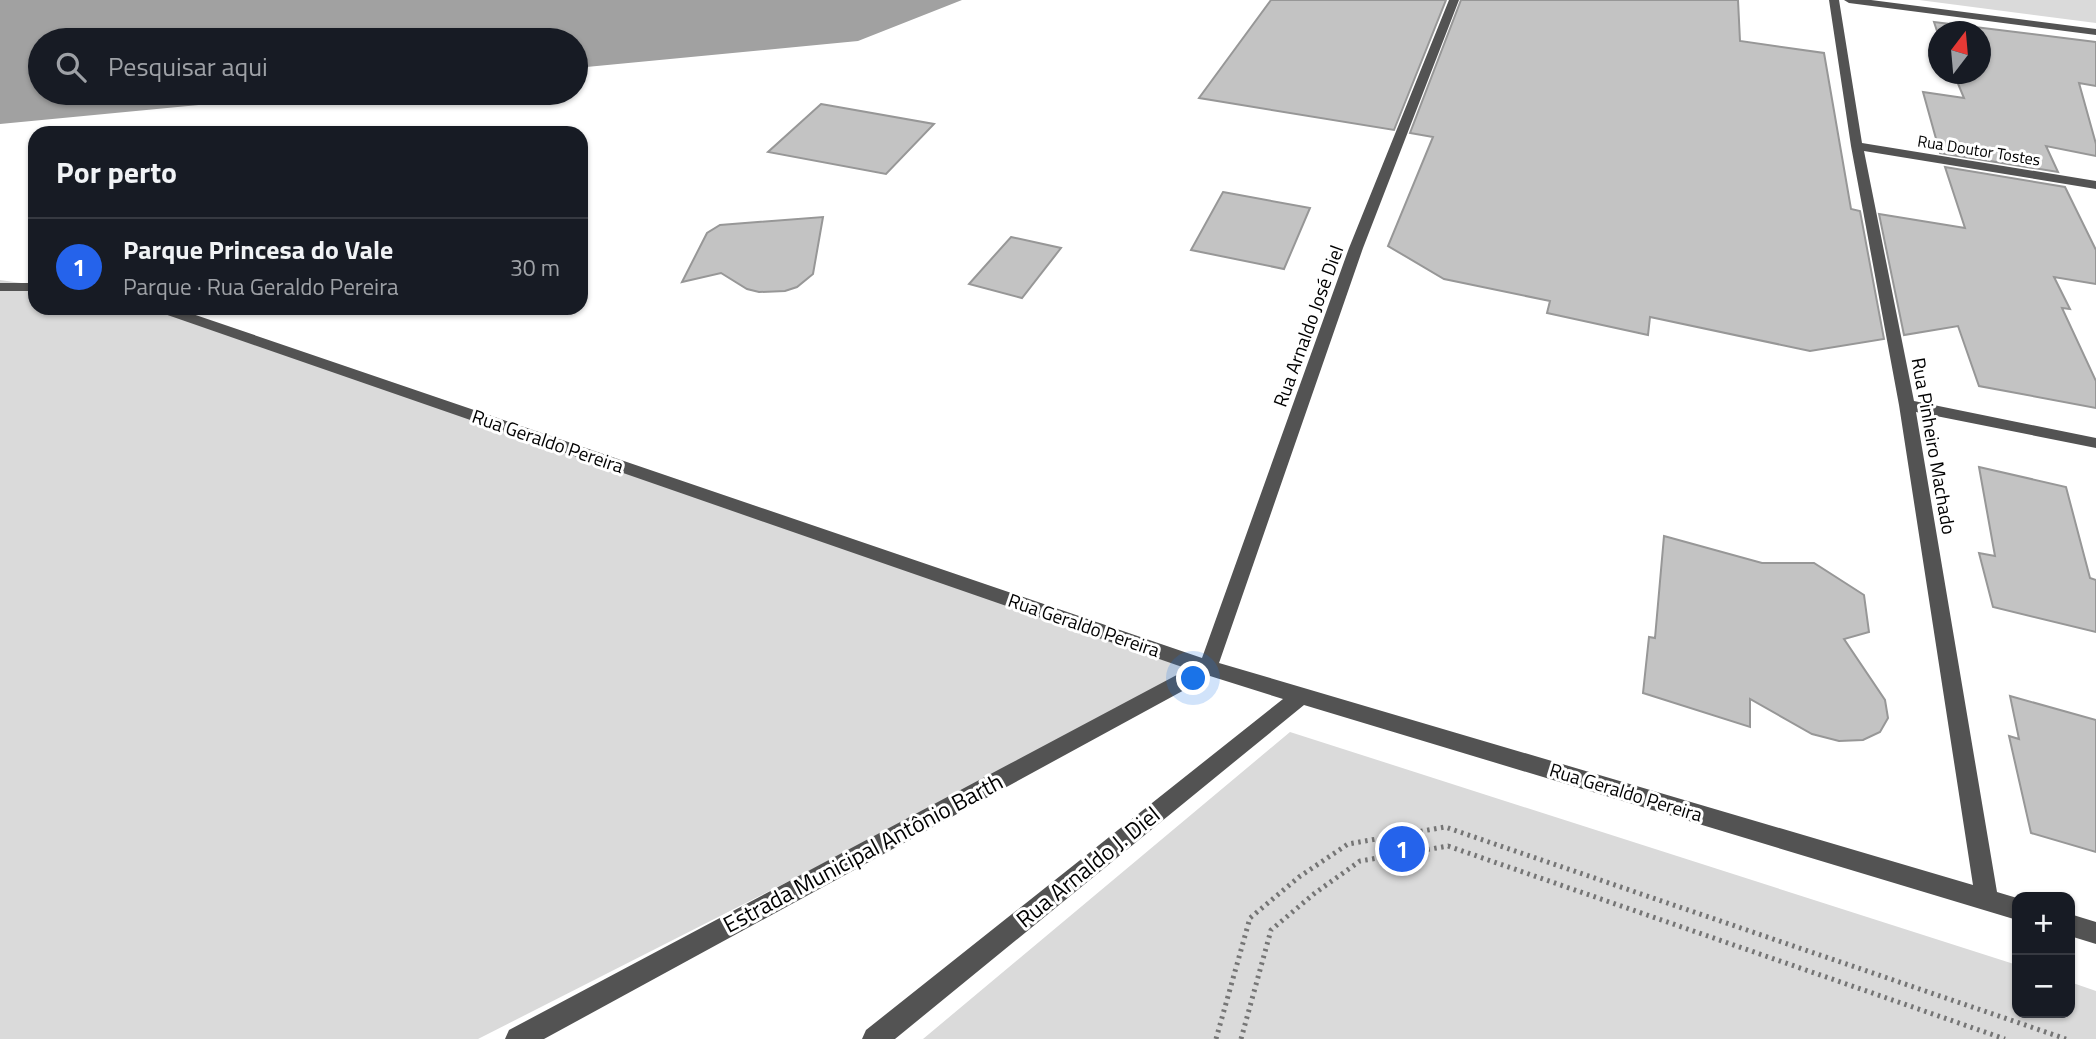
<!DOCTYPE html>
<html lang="pt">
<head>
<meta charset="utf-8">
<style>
	body { margin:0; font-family:"Titillium Web",sans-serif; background:#20242c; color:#f1f3f6 }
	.controls { position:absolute; right:21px; bottom:21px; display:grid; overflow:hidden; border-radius:14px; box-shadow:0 2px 5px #0004 }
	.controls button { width:63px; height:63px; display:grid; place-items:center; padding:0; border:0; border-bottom:2px solid #363941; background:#171b24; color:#f1f3f6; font:35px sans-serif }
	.compass { position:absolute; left:1928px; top:21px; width:63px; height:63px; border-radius:50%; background:#171b24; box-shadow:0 2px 5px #0004; rotate:16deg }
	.you { position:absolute; left:1194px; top:679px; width:24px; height:24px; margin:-18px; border:5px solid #fff; border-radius:50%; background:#1a73e8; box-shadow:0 0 0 10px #1a73e833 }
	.badge { display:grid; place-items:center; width:46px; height:46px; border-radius:50%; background:#2563eb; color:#fff; font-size:23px; font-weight:700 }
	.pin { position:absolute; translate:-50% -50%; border:4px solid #fff; box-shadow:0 2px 7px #0006 }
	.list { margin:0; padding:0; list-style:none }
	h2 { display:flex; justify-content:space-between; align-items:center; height:91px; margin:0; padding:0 28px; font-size:30px }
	h2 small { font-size:23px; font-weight:400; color:#9ea1a6 }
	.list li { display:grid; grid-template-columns:46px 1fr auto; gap:21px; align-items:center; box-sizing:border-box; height:98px; padding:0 28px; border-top:2px solid #363941 }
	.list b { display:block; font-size:26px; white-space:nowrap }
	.list p { margin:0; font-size:23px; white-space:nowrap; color:#9ea1a6 }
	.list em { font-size:23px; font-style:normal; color:#9ea1a6 }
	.icon { flex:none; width:38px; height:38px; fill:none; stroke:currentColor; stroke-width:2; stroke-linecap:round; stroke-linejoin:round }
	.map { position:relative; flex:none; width:2096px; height:1039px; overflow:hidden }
	.search { position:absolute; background:#171b24; box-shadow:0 2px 5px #0004; left:28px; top:28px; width:560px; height:77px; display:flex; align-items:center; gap:18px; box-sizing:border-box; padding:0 24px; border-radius:38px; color:#9ea1a6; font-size:26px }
	.panel { position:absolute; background:#171b24; box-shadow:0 2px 5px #0004; left:28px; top:126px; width:560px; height:189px; border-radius:21px }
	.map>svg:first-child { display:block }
	.green { fill:#dadada }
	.water { fill:#a1a1a1 }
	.building { fill:#c3c3c3; stroke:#979797; stroke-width:2 }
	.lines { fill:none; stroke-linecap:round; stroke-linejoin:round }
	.path { stroke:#757575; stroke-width:5; stroke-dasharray:2.5 4.5; stroke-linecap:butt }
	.minor { fill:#535353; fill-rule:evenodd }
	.labels { text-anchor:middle; stroke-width:6; stroke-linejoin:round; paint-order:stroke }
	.far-street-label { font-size:16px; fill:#000; stroke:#fff }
	.street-label { font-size:19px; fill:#000; stroke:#fff }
	.near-street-label { font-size:23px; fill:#000; stroke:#fff }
</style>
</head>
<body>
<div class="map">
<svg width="2096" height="1039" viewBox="0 0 2096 1039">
	<rect width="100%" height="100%" fill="#fff"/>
	<!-- green -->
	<path class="green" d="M1919,0H2096V23Z
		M0,280L35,285V308H161L1208,668L478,1039H0Z
		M1290,732L2017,965V1013H2070V982L2096,991V1039H923Z"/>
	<!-- water -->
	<path class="water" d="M0,0H962L858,41L576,68V40H40V93H324L0,124Z"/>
	<!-- building -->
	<path class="building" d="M1271,0H1446L1394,130L1199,98Z
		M1461,0H1738L1740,41L1824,53L1851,209L1860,211L1884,339L1810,351L1650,317L1648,335L1547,313L1550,301L1444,279L1388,246L1433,137L1410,133Z
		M1934,22L2096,42V86L2079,83L2096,144V156L2046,146L2058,172L1940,153L1923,92L1964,98L1954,74H1980V32H1938V34Z
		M821,104L934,124L886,174L768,152Z
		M1945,167L2065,187L2096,250V284L2054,277L2070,309L2062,308L2096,381V408L1979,386L1958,326L1904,335L1879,214L1965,228Z
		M1223,192L1310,208L1284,269L1191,250Z
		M823,217L813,274L797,287L785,291L759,292L747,289L721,273L682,282L707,233L720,225Z
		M1011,237L1061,248L1022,298L969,284Z
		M1979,467L2066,487L2090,578L2096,580V632L1993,607L1979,553L1995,556Z
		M1664,536L1762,563H1814L1864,595L1869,632L1844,639L1885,700L1888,718L1880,732L1863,740L1839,741L1812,734L1750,699V727L1643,693L1649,637L1655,638Z
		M2010,696L2096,720V852L2031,833L2009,736L2019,739Z"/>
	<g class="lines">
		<!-- path -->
		<path class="path" d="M1216,1039L1250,918L1299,877L1348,844L1445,827L2066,1039
			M1241,1039L1271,930L1315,893L1360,861L1448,846L2005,1039"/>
		<!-- minor -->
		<path class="minor" d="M1449,0H1459L1363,248L1219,663L1973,885L1899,405L1851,146L1829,0H1839L1862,143L2096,181V189L1864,151L1914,401L2096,438V448L1916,412L1997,892L2017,898V920L1304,705L895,1039H862L866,1030L1283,699L1210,676L544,1039H505L509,1030L1188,669L156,311L154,308H175L1202,658L1349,248Z
			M1844,0H1871L2096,29V35L1849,3Z
			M0,283H35V291H0Z
			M2070,914L2096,922V944L2070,936Z"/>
	</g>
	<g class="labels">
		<!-- far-street labels -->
		<g class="far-street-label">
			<text transform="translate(1979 150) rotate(9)" y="6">Rua Doutor Tostes</text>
		</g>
		<!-- street labels -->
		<g class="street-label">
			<text transform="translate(1308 326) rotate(-70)" y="7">Rua Arnaldo José Diel</text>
			<text transform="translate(548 441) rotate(19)" y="7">Rua Geraldo Pereira</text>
			<text transform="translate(1934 446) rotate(80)" y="7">Rua Pinheiro Machado</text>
			<text transform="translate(1084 625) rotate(19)" y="7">Rua Geraldo Pereira</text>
			<text transform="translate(1626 792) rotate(17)" y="7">Rua Geraldo Pereira</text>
		</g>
		<!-- near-street labels -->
		<g class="near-street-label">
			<text transform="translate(863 853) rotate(-28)" y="8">Estrada Municipal Antônio Barth</text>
			<text transform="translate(1088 867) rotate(-39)" y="8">Rua Arnaldo J. Diel</text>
		</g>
	</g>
</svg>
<div class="controls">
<button>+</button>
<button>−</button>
</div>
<svg class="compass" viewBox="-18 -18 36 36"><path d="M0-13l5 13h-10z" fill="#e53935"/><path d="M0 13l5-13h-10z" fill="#9ea1a6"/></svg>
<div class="you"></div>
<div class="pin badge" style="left:1402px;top:849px">1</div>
<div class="search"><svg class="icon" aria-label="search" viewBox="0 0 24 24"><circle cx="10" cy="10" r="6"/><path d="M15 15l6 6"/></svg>Pesquisar aqui</div>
<section class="panel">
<h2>Por perto<small></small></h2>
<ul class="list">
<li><span class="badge">1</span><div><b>Parque Princesa do Vale</b><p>Parque · Rua Geraldo Pereira</p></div><em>30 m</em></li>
</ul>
</section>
</div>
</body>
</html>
